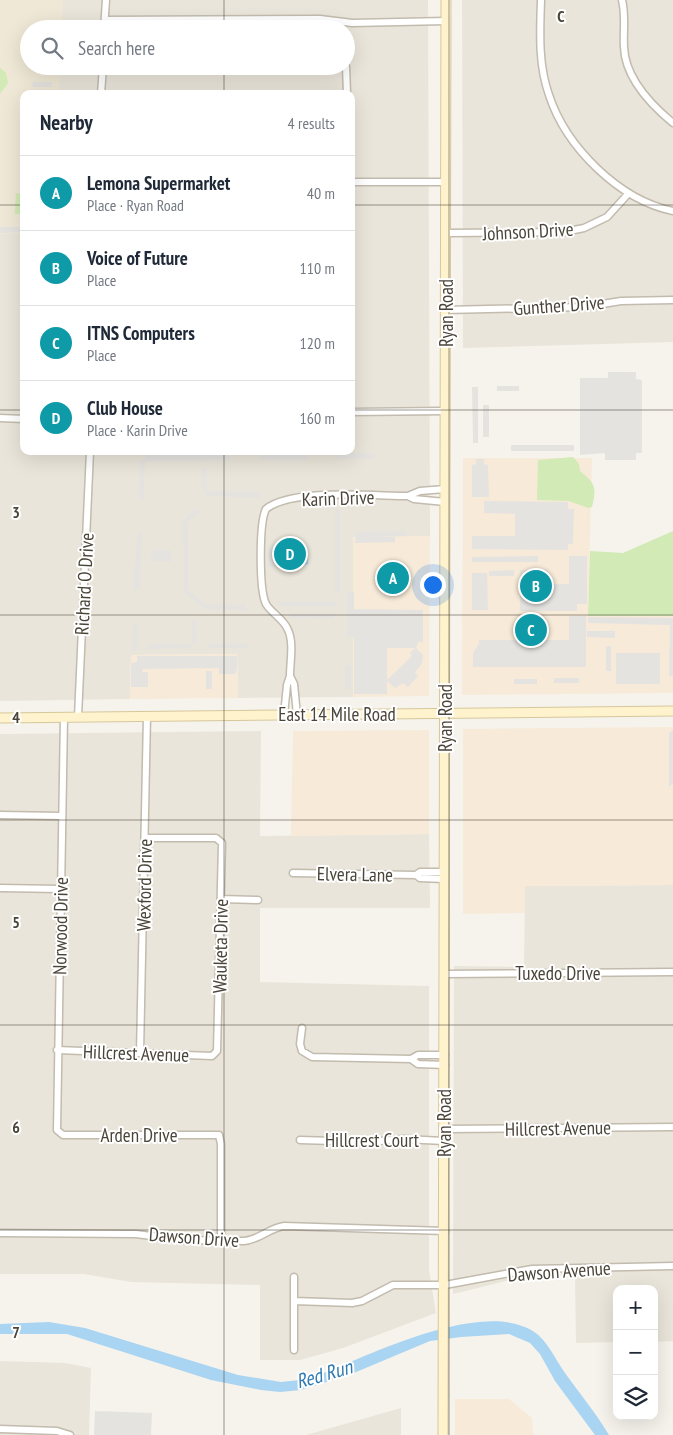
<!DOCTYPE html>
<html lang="en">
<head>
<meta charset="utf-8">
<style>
	body { margin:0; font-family:"PT Sans Narrow",sans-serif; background:#f2f2f3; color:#1f2937 }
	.controls { position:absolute; right:15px; bottom:15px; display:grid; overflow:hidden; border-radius:10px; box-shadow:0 5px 20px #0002 }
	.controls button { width:45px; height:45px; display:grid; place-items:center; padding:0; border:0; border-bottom:1px solid #e0e1e3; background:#fff; color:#1f2937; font:25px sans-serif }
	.you { position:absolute; left:432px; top:584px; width:18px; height:18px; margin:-12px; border:4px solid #fff; border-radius:50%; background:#1a73e8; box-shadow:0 0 0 8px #1a73e833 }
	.badge { display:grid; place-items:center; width:32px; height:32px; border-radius:50%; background:#2563eb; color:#fff; font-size:16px; font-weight:700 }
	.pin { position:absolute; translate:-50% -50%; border:2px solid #fff; box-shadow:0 1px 5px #0006 }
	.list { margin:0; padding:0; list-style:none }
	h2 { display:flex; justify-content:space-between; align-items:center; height:65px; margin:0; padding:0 20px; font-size:21px }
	h2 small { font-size:16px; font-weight:400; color:#747a83 }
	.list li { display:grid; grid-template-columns:32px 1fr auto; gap:15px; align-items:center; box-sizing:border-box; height:75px; padding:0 20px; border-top:1px solid #e0e1e3 }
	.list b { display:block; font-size:19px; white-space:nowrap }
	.list p { margin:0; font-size:16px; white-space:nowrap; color:#747a83 }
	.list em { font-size:16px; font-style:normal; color:#747a83 }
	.icon { flex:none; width:28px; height:28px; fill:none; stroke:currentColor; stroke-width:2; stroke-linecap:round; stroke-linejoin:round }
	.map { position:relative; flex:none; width:673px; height:1435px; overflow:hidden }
	.search { position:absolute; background:#fff; box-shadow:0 5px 20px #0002; left:20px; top:20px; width:335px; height:55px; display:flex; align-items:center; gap:12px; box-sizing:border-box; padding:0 18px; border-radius:28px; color:#747a83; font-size:19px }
	.panel { position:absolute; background:#fff; box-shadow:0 5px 20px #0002; left:20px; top:90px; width:335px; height:365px; border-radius:10px }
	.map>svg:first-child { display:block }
	.residential { fill:#eae5da; fill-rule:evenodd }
	.commercial { fill:#f7ead8 }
	.education { fill:#efe8d6 }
	.green { fill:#d2eab5 }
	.parking { fill:#e5e3e0; fill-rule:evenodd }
	.water { fill:#a9d4f2 }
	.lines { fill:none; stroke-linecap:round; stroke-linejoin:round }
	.minor-casing { stroke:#c2bbae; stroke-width:9 }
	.secondary-casing { stroke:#d6c79b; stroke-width:11 }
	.minor { stroke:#fff; stroke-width:6 }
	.secondary { stroke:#fff3cd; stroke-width:9 }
	.grid { fill:none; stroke:#4b4439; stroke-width:1; stroke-opacity:0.55 }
	.labels { text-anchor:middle; stroke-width:4; stroke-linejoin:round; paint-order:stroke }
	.street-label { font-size:19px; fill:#4b4439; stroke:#fff }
	.water-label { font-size:20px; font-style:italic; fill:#2e7ab2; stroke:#fff }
	.grid-label { font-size:16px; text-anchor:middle; font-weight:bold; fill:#4b4439; stroke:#fff; stroke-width:4; stroke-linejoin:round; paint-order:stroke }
</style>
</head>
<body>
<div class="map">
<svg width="673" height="1435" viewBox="0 0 673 1435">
	<rect width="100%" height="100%" fill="#f6f3ec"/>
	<!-- residential -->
	<path class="residential" d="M0,0H428L430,536L353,538V697L238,698L237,654L131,655L130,699L0,701ZM29,29H346V66H29ZM24,94H351V451H24Z
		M462,0H673V342L463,348Z
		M261,731L260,836L429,834L430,908H260V982L429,986V1271L436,1313L343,1348L300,1360H260V1285L131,1282L84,1274H0V734Z
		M673,885V1341L654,1342V1289H617V1342L576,1343L575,1276H526L453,1294L454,966L524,967L525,886Z
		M0,1361L65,1363L91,1368L89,1435H0Z
		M401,1408V1435H306Z"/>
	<!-- commercial -->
	<path class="commercial" d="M463,458H592L588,616H673V693L462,695Z
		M430,536L429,696L353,697V537Z
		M237,654L238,698L130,699L131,655Z
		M673,727V885L525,886V913L463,914V729Z
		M429,730V834L291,836L293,731Z
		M455,1399H509L532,1418L533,1435H455Z"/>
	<!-- education -->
	<path class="education" d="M0,0H63L62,29H29V66H60L59,94H24V234H0Z"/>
	<!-- green -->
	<path class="green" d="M0,68L6,73L8,83L0,94Z
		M16,193L24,194V214H15Z
		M573,457L579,464L580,471C595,483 597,487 592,507L588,508L569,501L537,500L538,460Z
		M673,531V616H588L590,551L623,553Z"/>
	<!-- parking -->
	<path class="parking" d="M33,82H52V87H32Z
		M0,227H24V232L0,233Z
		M608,372H636V379L642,380V453H636V460H605V453L580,455V378H608Z
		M497,386H519V391H497Z
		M472,387H478V443H473Z
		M483,405H489V437H483Z
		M511,445H574V451H511Z
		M336,453H375V459H337Z
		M259,454H308V460H259Z
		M145,455H230V460L145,461L144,499H138L140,460H145Z
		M476,459H484V464L488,465L489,497H472V465L476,464Z
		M202,468H206L207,491L257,492L261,493L260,498L206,496V491L202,490Z
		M484,501L568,502V509H574L573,544H568V550L472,549V536H515V514L484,513Z
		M198,508L201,512L188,521V590L205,604L246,605V610L204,609L184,592L183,523L186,516Z
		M335,509H340V593H335Z
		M406,531L407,536L373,537H395V542L355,543L356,532Z
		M137,533H142L140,590H134Z
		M268,547H275V567H268Z
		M152,550H171V562L151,561Z
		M538,556V562H472V557Z
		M569,556H587V604H577V611H520V595H552V584H569Z
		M514,570V576H489V571Z
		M520,570H548V576H520Z
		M472,573H487L488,610H472Z
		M347,592H354V609L423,610V642H418L416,648L423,655L422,664L415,672L418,676L408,687L403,683L395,688L387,681V694H354V637H347ZM387,648H415L410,653L412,656L387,680Z
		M277,602H337V606H277Z
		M291,614H334V619L291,618Z
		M569,616H586V667H473V653L479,644V640H569Z
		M588,617L673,618V676H669L670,625L588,623Z
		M192,621H196L197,643H192Z
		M133,624H138L137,651H132Z
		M587,631H615V638L587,637Z
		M248,643V648H207V644Z
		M147,644H191V648L147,649Z
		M606,646H611V671H606Z
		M616,653H660V684H616Z
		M137,656H237V669L235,674H219V668L143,669L142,672H148V687H131V663L137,662Z
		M345,665H351V689H345Z
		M206,671H212V689H206Z
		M554,678H579V683H554Z
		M514,679H537V684H514Z
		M673,730V784L669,787V733Z
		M95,1411L152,1413L151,1435H94Z"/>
	<!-- water -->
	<path class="water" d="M305,549L308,551V564L305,565L301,564V550Z
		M49,1322L85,1328L238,1375L281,1382L300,1380L319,1375C370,1355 481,1299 533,1331C548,1341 555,1359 565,1373C580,1394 596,1413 609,1435H595L555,1381L540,1354L530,1343L509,1334L461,1337L430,1341L349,1375L301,1390L280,1392L261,1390L211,1380L67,1334H0V1324Z"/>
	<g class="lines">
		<!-- minor casing -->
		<g class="minor-casing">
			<path id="minor" d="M541,0C540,32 538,64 549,95C566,147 619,200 673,211
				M622,0C626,16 623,31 624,47C625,78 650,104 673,123
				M105,20L320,19L352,23L446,21
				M104,29L106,0
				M346,66L347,94
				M101,94L103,66
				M351,182H446
				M446,233L564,232L584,228L607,217L628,194
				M445,310L584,307L621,301L673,300
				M351,412L445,411
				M0,418L24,419
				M445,502L414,499L408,496L420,491L445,489
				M290,676C290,662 294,642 288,630C284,619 272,614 266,604C259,590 259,522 266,509C292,488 374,496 408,496
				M284,715L287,685L290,676L294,684L297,715
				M64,717L57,1130L63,1135H219L221,1144V1241
				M78,717L90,451
				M0,815L62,816
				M293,873L416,875L420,878L444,879
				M416,875L420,872H444
				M0,888L60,889
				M221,899L258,900
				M444,974L673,972
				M302,1028L300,1044L302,1051L312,1057L411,1059L418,1055H445
				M57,1050L212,1056L217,1051L222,843L216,838H145
				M140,1053L147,716
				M411,1059L418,1064L445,1065
				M444,1129L673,1127
				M300,1140L367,1142L404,1139L444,1141
				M0,1233L136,1234L182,1240L244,1241C259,1240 269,1228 284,1226L445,1231
				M294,1301L352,1303L362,1301L393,1285H445L532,1269L673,1266
				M294,1350V1277
				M0,1429L57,1431L70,1435"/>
		</g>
		<!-- secondary casing -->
		<g class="secondary-casing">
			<path id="secondary" d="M0,718L673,711
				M443,1435L446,0"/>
		</g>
		<!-- minor -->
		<use href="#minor" class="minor"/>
		<!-- secondary -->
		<use href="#secondary" class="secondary"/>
	</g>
	<!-- grid -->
	<path class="grid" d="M224,0V29M449,0V1435M224,66V94M0,205H24M351,205H673M0,410H24M351,410H673M224,451V1435M0,615H673M0,820H673M0,1025H673M0,1230H673"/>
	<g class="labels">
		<!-- street labels -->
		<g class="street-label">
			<text transform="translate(528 231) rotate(-3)" y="7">Johnson Drive</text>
			<text transform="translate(559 305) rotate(-4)" y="7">Gunther Drive</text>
			<text transform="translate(446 313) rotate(-90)" y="7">Ryan Road</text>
			<text transform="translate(338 498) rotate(-2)" y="7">Karin Drive</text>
			<text transform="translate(84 584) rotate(-87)" y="7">Richard O Drive</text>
			<text x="337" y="721">East 14 Mile Road</text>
			<text transform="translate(445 718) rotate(-90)" y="7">Ryan Road</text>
			<text transform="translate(355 874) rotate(1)" y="7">Elvera Lane</text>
			<text transform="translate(144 885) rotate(-89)" y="7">Wexford Drive</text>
			<text transform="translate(60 926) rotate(-89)" y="7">Norwood Drive</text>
			<text transform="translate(220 946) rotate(-89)" y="7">Wauketa Drive</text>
			<text x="558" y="980">Tuxedo Drive</text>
			<text transform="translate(136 1053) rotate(2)" y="7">Hillcrest Avenue</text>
			<text transform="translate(444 1123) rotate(-90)" y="7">Ryan Road</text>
			<text transform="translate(558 1128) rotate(-1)" y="7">Hillcrest Avenue</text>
			<text x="139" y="1142">Arden Drive</text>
			<text x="372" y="1147">Hillcrest Court</text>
			<text transform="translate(194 1237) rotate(4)" y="7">Dawson Drive</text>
			<text transform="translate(559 1271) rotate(-4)" y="7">Dawson Avenue</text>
		</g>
		<!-- water labels -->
		<g class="water-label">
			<text transform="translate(324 1374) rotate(-16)" y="7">Red Run</text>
		</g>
	</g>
	<g class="grid-label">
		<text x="561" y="22">C</text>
		<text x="16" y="518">3</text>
		<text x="16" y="723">4</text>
		<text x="16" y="928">5</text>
		<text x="16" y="1133">6</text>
		<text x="16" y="1338">7</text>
	</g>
</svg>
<div class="controls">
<button>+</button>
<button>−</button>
<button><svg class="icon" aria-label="layers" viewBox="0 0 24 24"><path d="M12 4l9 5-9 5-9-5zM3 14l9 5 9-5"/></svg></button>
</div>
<div class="you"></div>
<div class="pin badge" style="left:393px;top:578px;background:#0f9aa8">A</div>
<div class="pin badge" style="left:536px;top:586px;background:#0f9aa8">B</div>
<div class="pin badge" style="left:531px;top:630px;background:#0f9aa8">C</div>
<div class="pin badge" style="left:290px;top:554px;background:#0f9aa8">D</div>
<div class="search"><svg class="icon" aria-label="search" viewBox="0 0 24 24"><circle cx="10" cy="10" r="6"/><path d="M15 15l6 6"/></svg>Search here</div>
<section class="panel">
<h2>Nearby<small>4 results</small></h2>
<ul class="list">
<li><span class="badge" style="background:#0f9aa8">A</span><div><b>Lemona Supermarket</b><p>Place · Ryan Road</p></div><em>40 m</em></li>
<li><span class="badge" style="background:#0f9aa8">B</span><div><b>Voice of Future</b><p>Place</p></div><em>110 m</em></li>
<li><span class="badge" style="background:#0f9aa8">C</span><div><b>ITNS Computers</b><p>Place</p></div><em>120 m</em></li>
<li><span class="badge" style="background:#0f9aa8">D</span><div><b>Club House</b><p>Place · Karin Drive</p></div><em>160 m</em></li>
</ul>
</section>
</div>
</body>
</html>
